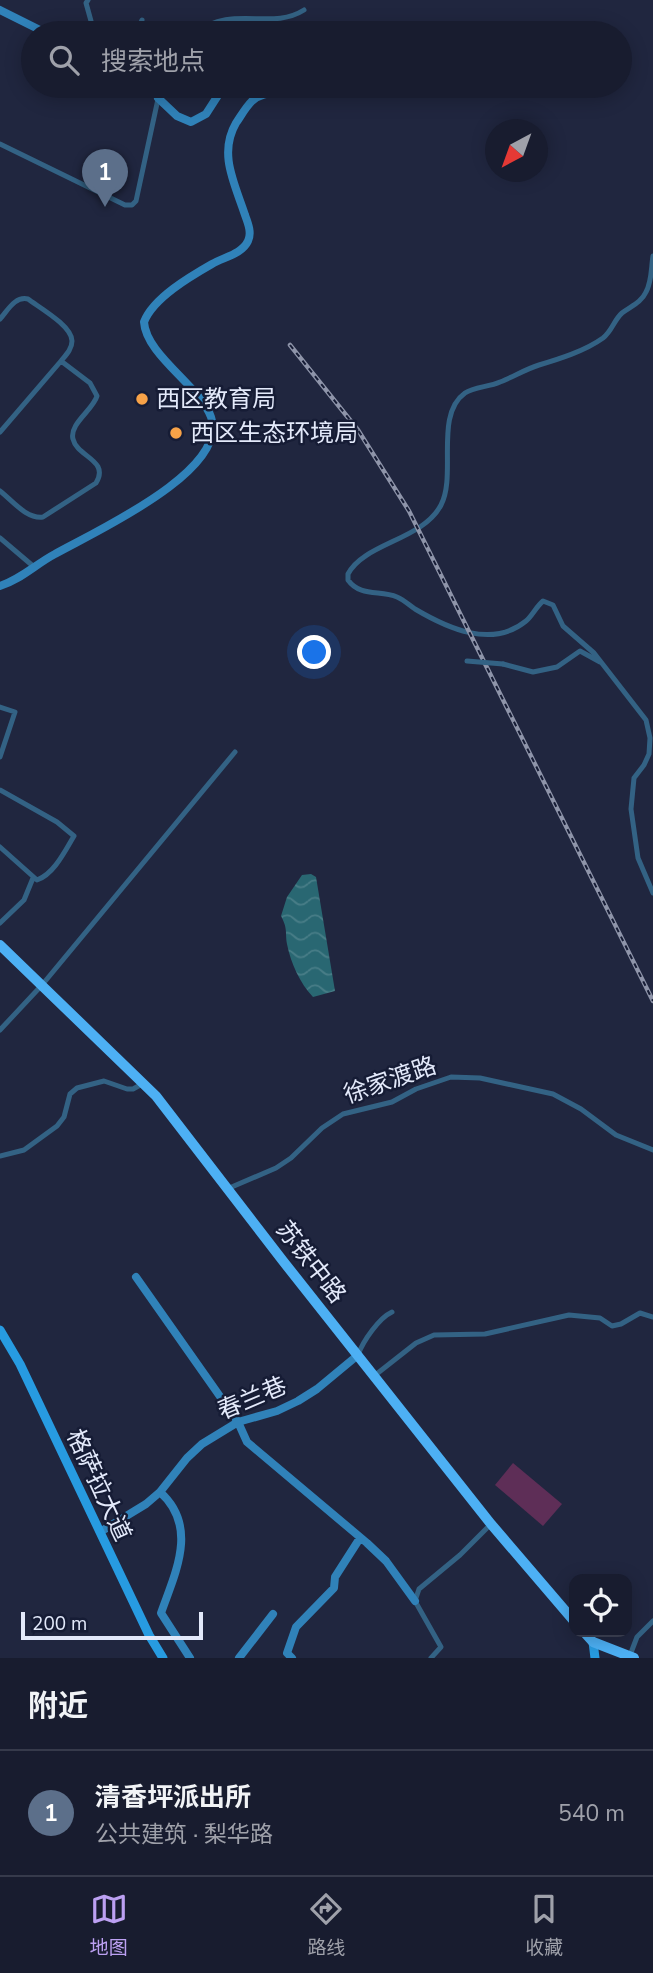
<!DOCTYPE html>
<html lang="zh">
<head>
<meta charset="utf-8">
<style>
	body { margin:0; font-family:"Nunito Sans","Noto Sans SC",sans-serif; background:#212537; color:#f1f3f6 }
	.controls { position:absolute; right:21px; bottom:21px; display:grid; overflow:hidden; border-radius:14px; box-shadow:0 4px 18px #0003 }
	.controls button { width:63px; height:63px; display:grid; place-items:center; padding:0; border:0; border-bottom:2px solid #363a4b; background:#181c2f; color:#f1f3f6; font:35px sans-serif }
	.compass { position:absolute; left:485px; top:119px; width:63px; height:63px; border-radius:50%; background:#181c2f; box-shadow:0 4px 18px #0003; rotate:221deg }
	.scale { position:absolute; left:21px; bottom:18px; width:182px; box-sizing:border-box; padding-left:7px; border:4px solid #e3e9fa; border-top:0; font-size:19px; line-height:24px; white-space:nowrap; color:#e3e9fa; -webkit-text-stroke:5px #161c35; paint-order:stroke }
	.you { position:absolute; left:315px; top:653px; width:24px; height:24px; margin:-18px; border:5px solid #fff; border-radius:50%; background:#1a73e8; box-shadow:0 0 0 10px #1a73e833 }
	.badge { display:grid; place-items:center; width:46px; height:46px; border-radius:50%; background:#bca0f2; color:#fff; font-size:23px; font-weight:700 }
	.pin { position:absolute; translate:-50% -58px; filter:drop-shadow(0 2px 4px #0008) }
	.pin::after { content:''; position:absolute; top:37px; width:24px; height:21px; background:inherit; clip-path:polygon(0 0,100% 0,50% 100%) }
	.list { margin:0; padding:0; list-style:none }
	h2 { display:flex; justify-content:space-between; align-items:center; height:91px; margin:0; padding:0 28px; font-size:30px }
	h2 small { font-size:23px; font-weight:400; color:#9fa1aa }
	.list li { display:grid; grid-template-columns:46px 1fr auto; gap:21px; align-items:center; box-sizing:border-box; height:126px; padding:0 28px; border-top:2px solid #363a4b }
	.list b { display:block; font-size:26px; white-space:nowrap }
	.list p { margin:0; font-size:23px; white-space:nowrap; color:#9fa1aa }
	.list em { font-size:23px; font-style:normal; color:#9fa1aa }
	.icon { flex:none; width:38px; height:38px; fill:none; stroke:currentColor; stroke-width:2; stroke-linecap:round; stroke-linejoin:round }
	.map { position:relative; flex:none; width:653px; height:1658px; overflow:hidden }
	.search { position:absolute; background:#181c2f; box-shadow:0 4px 18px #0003; left:21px; right:21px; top:21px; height:77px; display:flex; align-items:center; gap:18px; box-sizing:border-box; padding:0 24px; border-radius:38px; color:#9fa1aa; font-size:26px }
	.sheet { height:217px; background:#181c2f }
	nav { display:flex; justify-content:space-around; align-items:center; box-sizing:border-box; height:98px; border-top:2px solid #363a4b; background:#181c2f; font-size:19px; color:#9fa1aa }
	nav a { display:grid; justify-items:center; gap:4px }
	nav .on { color:#bca0f2 }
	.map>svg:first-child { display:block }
	.green { fill:#5e2e57 }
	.water { fill:url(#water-waves) }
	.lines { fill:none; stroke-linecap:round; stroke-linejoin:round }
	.street { stroke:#336284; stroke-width:5 }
	.secondary { stroke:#3082b9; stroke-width:8 }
	.primary { stroke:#279be1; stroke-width:9 }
	.highway { stroke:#4db0f4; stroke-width:10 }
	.rail-casing { stroke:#8e94a9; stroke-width:4.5 }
	.rail { stroke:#161c35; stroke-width:2; stroke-dasharray:5; stroke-linecap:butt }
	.street-bridge { stroke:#336284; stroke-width:5 }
	.poi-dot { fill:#f7a248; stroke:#161c35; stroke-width:2.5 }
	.labels { text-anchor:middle; stroke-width:5; stroke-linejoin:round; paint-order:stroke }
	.poi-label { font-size:24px; fill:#e3e9fa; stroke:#161c35; text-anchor:start }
	.street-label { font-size:24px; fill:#e3e9fa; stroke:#161c35 }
</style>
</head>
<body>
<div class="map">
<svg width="653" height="1658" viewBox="0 0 653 1658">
	<defs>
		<pattern id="water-waves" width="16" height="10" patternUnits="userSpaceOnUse" patternTransform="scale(1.75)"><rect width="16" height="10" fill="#296772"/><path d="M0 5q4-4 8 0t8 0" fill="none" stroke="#487d87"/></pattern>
	</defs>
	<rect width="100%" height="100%" fill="#20263f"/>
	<!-- green -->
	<path class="green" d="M513,1463L562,1504L543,1526L495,1485Z"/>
	<!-- water -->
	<path class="water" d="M311,874L316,877L335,991L313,997C300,983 291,964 287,944C285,932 288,929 281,916L287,897L302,875Z"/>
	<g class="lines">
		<!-- street -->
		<path class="street" d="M87,33L91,21L86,3L88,0
			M136,33L142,20
			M196,33C232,4 271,31 304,10
			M0,144L125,205H132L136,201L158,99
			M653,256C651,268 652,281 646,292C641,303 631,306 622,313C614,320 612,331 603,338C585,351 559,359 539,365C526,369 513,377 500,382C489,387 474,387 465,393C434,415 457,475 441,505C423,540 364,543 348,574V580C360,597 380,590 397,597C404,600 409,605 415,609C447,628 492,649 526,621C532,616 536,607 543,601L553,605L563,626L594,653L646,720L650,738L649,754L644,765L634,778L631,809L638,858L653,893
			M0,319C8,310 15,296 28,299C40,308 72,326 72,341C72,349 66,355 61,361L0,432
			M0,491C13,501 26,519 43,517L96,483C110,460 77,457 73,439C69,424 93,410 97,396L90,383L61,361
			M0,538L33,566
			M503,664L533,672L557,667L580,651L600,662
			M0,707L15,712L0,757
			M0,790L57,822L74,836C65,851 54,874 37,880L0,847
			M0,923L24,900L33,878
			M0,1030L42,985L235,752
			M0,1156L24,1150L57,1126L64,1117L70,1094L77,1088L104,1081L127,1089H133L144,1083
			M227,1189L276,1168L291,1158L322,1128L343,1114L392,1102L416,1089L451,1077L480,1078L553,1094L581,1109L616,1135L653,1150
			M358,1355C363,1341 379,1318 392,1312
			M374,1376L416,1343L434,1335L485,1334L569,1315L600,1318L612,1326L621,1324L640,1313L653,1317
			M431,1658L441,1647L415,1601L419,1589L460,1555L491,1524
			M629,1658L637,1637L653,1621"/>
		<!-- secondary -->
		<path class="secondary" d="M0,10L46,33
			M153,86L161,89
			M158,98L177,116L191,122L206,114L224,86
			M0,586C20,580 36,564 55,554C92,533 230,471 211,417C200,386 146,355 144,322C153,298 191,276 212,264C224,257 242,254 248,241C252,233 248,223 245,215C235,184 218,154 236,123C241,116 245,108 252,101C266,88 286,96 302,86
			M136,1277L238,1422L247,1442L367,1543L386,1561L415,1601
			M160,1492C199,1527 175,1573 161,1613L190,1658
			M100,1532L146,1504L160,1492L187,1458L202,1444L238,1422L277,1411L298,1401L317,1389L358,1355
			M239,1658L273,1614
			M292,1658L287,1653L296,1627L334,1588L335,1577L360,1538"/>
		<!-- primary -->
		<path class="primary" d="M0,1330L20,1364L149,1635L163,1658
			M593,1642L595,1658"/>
		<!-- highway -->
		<path class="highway" d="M0,945L156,1096L283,1261L491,1524L574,1621
			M584,1632L593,1642L634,1658"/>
		<!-- rail casing -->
		<g class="rail-casing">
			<path id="rail" d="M290,345L358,430L409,511L653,1001"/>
		</g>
		<!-- rail -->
		<use href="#rail" class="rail"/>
		<!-- street-bridge -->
		<path class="street-bridge" d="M467,661L503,664"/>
	</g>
	<!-- markers -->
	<g class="poi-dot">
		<circle cx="142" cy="399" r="7"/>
		<circle cx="176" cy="433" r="7"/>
	</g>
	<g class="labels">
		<!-- poi labels -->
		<g class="poi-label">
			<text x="156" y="407">西区教育局</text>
			<text x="190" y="441">西区生态环境局</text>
		</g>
		<!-- street labels -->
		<g class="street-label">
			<text transform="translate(390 1080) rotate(-19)" y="8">徐家渡路</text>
			<text transform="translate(311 1262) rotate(52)" y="8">苏铁中路</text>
			<text transform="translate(252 1398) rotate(-23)" y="8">春兰巷</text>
			<text transform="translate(99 1485) rotate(65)" y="8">格萨拉大道</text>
		</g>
	</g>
</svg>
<div class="controls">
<button><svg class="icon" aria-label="locate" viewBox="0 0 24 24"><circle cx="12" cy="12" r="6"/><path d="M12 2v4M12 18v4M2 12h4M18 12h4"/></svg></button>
</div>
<svg class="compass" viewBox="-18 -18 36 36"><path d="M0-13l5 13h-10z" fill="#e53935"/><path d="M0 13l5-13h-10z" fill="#9fa1aa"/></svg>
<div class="scale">200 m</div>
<div class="you"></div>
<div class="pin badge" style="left:105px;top:207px;background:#5c6f8a">1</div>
<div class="search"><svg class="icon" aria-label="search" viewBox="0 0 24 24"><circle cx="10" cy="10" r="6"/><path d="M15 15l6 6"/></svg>搜索地点</div>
</div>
<section class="sheet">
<h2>附近<small></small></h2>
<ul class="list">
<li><span class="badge" style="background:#5c6f8a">1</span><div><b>清香坪派出所</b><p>公共建筑 · 梨华路</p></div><em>540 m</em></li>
</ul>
</section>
<nav>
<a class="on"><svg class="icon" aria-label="map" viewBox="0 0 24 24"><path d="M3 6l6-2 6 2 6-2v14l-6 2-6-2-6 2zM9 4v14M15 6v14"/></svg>地图</a>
<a><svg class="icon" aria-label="directions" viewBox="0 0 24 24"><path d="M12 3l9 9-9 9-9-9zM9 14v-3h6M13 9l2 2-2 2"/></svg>路线</a>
<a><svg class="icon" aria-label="saved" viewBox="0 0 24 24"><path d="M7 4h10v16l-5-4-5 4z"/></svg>收藏</a>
</nav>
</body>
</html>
